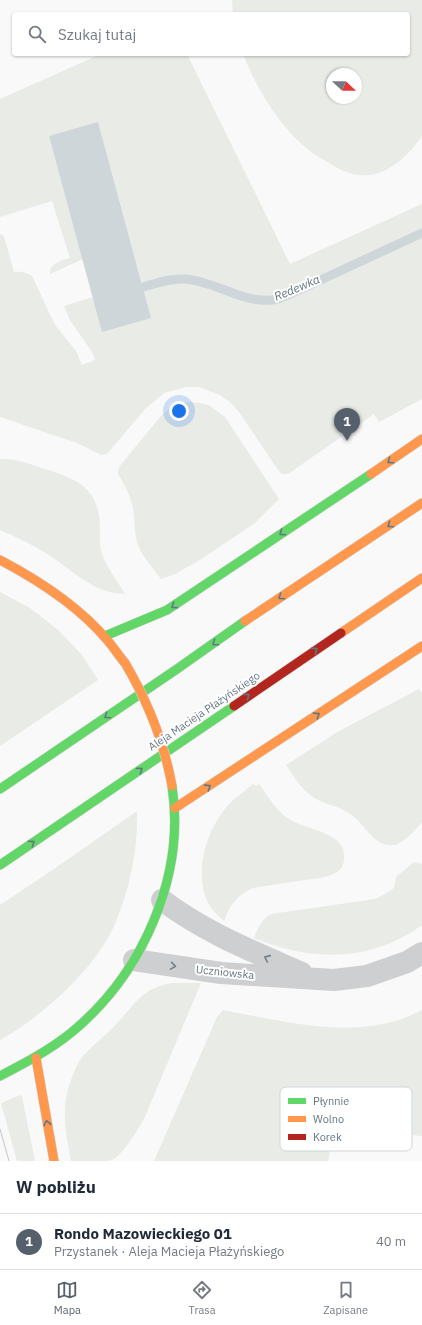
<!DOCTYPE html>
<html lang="pl">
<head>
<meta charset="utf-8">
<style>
	body { margin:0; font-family:"IBM Plex Sans",sans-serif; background:#f6f6f7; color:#1f2937 }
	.compass { position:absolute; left:326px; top:68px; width:36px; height:36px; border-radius:50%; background:#fff; box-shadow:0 1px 3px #0004; rotate:112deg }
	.you { position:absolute; left:179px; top:411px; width:14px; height:14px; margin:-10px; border:3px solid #fff; border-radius:50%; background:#1a73e8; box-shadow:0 0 0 6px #1a73e833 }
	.badge { display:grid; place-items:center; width:26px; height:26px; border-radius:50%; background:#56606c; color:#fff; font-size:13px; font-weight:700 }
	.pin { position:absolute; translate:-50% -33px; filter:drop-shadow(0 1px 2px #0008) }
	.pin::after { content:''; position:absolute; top:21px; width:14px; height:12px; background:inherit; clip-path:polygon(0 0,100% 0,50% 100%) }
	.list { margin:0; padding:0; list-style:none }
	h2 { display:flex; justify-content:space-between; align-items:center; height:52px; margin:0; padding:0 16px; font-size:17px }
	h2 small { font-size:13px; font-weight:400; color:#747a83 }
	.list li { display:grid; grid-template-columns:26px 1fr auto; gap:12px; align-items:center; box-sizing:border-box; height:56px; padding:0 16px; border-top:1px solid #e0e1e3 }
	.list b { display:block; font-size:15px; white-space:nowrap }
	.list p { margin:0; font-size:13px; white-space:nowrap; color:#747a83 }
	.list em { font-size:13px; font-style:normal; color:#747a83 }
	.icon { flex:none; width:22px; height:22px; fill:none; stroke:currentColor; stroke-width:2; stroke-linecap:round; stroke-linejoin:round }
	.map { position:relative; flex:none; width:422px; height:1161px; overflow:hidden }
	.search { position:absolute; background:#fff; box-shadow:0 1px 3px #0004; left:12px; right:12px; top:12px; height:44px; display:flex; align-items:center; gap:10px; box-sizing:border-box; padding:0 14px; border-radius:4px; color:#747a83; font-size:15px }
	.sheet { height:108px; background:#fff }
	nav { display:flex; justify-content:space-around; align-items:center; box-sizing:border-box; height:56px; border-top:1px solid #e0e1e3; background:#fff; font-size:11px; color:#747a83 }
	nav a { display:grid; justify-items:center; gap:2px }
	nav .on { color:#56606c }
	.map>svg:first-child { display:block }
	.green { fill:#e8ebe6; fill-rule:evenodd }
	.water { fill:#ced6d9 }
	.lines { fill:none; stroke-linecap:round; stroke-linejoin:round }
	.stream { stroke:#ced6d9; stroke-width:9 }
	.fast-casing { stroke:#d5d6d7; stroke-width:10 }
	.slow-casing { stroke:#d5d6d7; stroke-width:10 }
	.jam-casing { stroke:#d5d6d7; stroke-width:10 }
	.street { stroke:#cecfd0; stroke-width:22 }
	.fast { stroke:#63d668; stroke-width:9 }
	.slow { stroke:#ff974d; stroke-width:9 }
	.jam { stroke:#b3261e; stroke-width:9 }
	.tram { stroke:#c3c5c6; stroke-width:1 }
	.slow-bridge-casing { stroke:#d5d6d7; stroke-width:10; stroke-linecap:butt }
	.slow-bridge { stroke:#ff974d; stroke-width:9 }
	.oneway { stroke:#657683 }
	.oneway2 { stroke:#707f8b }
	.labels { text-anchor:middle; stroke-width:4; stroke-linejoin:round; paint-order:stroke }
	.street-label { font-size:11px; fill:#657683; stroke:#fff }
	.water-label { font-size:12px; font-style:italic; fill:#60757c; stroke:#fff }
	.key { fill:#fff; stroke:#d1d6da; stroke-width:1 }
	.key-label { font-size:11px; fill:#657683 }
</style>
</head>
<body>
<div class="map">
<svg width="422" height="1161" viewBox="0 0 422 1161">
	<rect width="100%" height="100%" fill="#f9f9f9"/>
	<!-- green -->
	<path class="green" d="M232,0H422V136C409,155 386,178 360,175C348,174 336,168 326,161C321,158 315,155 311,152C280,128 257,90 243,54H408V14H233ZM332,74H356V98H332Z
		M101,54H187L290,264L422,204V399L379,422L374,414L288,474H282L278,470L239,412L230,402L220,395L199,387H186L164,393L145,409L107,454L101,455L77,443L0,417V234L4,236L14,272C21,271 26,272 32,276L55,325L76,351L82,365L95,360L92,352L70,320L64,306L93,297L103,332L143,287L98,123L49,136L83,259L50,274C50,262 61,261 70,258L52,201L0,217V99Z
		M190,402L201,403L210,406L225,417L279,499L255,523L200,560L175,574L161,579C153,568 143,558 138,545C134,534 135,521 133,508C130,495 125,485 118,474L119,467L160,417L169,409L179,404Z
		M0,459C16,458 33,465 48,470C80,480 99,490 100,527C100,537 99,545 102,554C107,569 118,581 125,594C94,593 77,574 52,557C36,546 18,538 0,530Z
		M0,592L30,608L58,630L82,655L98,680L0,746Z
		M419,689L422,693V822C416,829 403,844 394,845C374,847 366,826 353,816C340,805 321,805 309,794C299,786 293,775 286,765L339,731Z
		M253,784L256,786L259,784C268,796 276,811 289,819C306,831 348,831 344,860C343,871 334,874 325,877L253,888C237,895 230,905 224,921C218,916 212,910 208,903C193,871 207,828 230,803C237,796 246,790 253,784Z
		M137,811C138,851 130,887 115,924C96,968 42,1017 0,1040V905L54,869Z
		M414,862L422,864V925C372,962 310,962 254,938C258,928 261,920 271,914L375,899L387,893L394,888L396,877Z
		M173,983H201L144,1119C138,1129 121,1159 109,1161C99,1161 82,1161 71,1161C66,1132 60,1109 71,1080C74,1072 77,1063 83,1056C95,1043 109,1033 120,1020C138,1000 145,987 173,983Z
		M223,1010C287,1022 361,1043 422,1010V1136L344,1129L343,1140L330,1151L328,1161H154L217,1017Z
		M20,1095L22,1097L35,1161H17L1,1103Z"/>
	<!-- water -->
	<path class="water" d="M98,122L151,318L102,332L49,136Z"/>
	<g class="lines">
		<!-- stream -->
		<path class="stream" d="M143,287C157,283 171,278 185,279C215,281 241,303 272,300C277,300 282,297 286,296L422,233"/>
		<!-- fast casing -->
		<g class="fast-casing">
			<path id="fast" d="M105,636L167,610L371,474
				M0,789L177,669L245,621
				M0,865L234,706
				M0,1076C25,1063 50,1050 72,1032C142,974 186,877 172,786"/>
		</g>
		<!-- slow casing -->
		<g class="slow-casing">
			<path id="slow" d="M371,474L422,439
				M0,560C40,581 79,606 108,641C114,648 119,656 125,663
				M245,621L422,503
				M341,633L422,578
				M175,808L422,646
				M36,1058L54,1161"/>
		</g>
		<!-- jam casing -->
		<g class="jam-casing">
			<path id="jam" d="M234,706L341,633"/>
		</g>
		<!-- street -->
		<path class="street" d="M162,900C204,932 254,952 302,973
			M134,960L221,973L334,980L367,976L407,962L422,953"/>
		<!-- fast -->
		<use href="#fast" class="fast"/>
		<!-- slow -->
		<use href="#slow" class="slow"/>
		<!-- jam -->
		<use href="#jam" class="jam"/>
		<!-- tram -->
		<path class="tram" d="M0,1129L9,1161"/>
		<!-- slow-bridge casing -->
		<g class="slow-bridge-casing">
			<path id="slow-bridge" d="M125,663C148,702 164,741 172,786"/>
		</g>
		<!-- slow-bridge -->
		<use href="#slow-bridge" class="slow-bridge"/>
	</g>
	<!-- one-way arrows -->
	<defs><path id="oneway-chevron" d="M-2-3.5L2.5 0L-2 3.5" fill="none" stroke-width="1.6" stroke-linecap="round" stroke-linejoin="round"/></defs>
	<g class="oneway">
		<use href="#oneway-chevron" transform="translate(390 461) rotate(146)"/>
		<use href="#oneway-chevron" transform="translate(390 525) rotate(146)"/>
		<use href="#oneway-chevron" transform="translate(282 533) rotate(146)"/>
		<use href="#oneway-chevron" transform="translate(281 597) rotate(146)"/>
		<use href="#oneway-chevron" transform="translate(174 606) rotate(146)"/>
		<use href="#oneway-chevron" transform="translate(215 643) rotate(145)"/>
		<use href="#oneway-chevron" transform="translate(315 650) rotate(-34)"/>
		<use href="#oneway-chevron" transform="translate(247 696) rotate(-34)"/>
		<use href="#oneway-chevron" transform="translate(317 715) rotate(-33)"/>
		<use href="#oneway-chevron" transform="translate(107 716) rotate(146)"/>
		<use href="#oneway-chevron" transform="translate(140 770) rotate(-34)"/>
		<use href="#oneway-chevron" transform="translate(208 787) rotate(-33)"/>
		<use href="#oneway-chevron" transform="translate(32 843) rotate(-34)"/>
		<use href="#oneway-chevron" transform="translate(47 1123) rotate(-100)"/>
	</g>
	<g class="oneway2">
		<use href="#oneway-chevron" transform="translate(267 958) rotate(-156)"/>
		<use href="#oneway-chevron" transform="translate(173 966) rotate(9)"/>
	</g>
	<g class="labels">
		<!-- street labels -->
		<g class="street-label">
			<text transform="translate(204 711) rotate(-34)" y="4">Aleja Macieja Płażyńskiego</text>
			<text transform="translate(225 972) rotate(6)" y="4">Uczniowska</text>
		</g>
		<!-- water labels -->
		<g class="water-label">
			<text transform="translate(297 288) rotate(-23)" y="4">Redewka</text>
		</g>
	</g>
	<!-- legend -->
	<rect x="280" y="1087" width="132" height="64" rx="6" class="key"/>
	<rect x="288" y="1098" width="18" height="6" fill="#63d668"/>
	<rect x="288" y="1116" width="18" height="6" fill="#ff974d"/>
	<rect x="288" y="1134" width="18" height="6" fill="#b3261e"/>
	<g class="key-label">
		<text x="313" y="1105">Płynnie</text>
		<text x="313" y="1123">Wolno</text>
		<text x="313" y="1141">Korek</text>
	</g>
</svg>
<svg class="compass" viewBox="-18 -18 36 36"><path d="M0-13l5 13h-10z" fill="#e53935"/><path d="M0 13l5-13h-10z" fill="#747a83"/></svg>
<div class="you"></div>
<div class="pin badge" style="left:347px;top:441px">1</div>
<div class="search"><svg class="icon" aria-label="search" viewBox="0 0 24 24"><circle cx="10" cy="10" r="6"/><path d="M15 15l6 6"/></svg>Szukaj tutaj</div>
</div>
<section class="sheet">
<h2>W pobliżu<small></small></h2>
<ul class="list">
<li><span class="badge">1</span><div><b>Rondo Mazowieckiego 01</b><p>Przystanek · Aleja Macieja Płażyńskiego</p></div><em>40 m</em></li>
</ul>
</section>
<nav>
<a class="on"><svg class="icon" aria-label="map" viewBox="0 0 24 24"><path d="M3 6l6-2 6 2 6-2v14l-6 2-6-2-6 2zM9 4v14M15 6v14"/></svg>Mapa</a>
<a><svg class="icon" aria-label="directions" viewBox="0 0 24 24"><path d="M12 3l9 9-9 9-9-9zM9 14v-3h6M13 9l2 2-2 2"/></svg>Trasa</a>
<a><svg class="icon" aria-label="saved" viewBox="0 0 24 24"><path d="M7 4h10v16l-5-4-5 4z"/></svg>Zapisane</a>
</nav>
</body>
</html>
